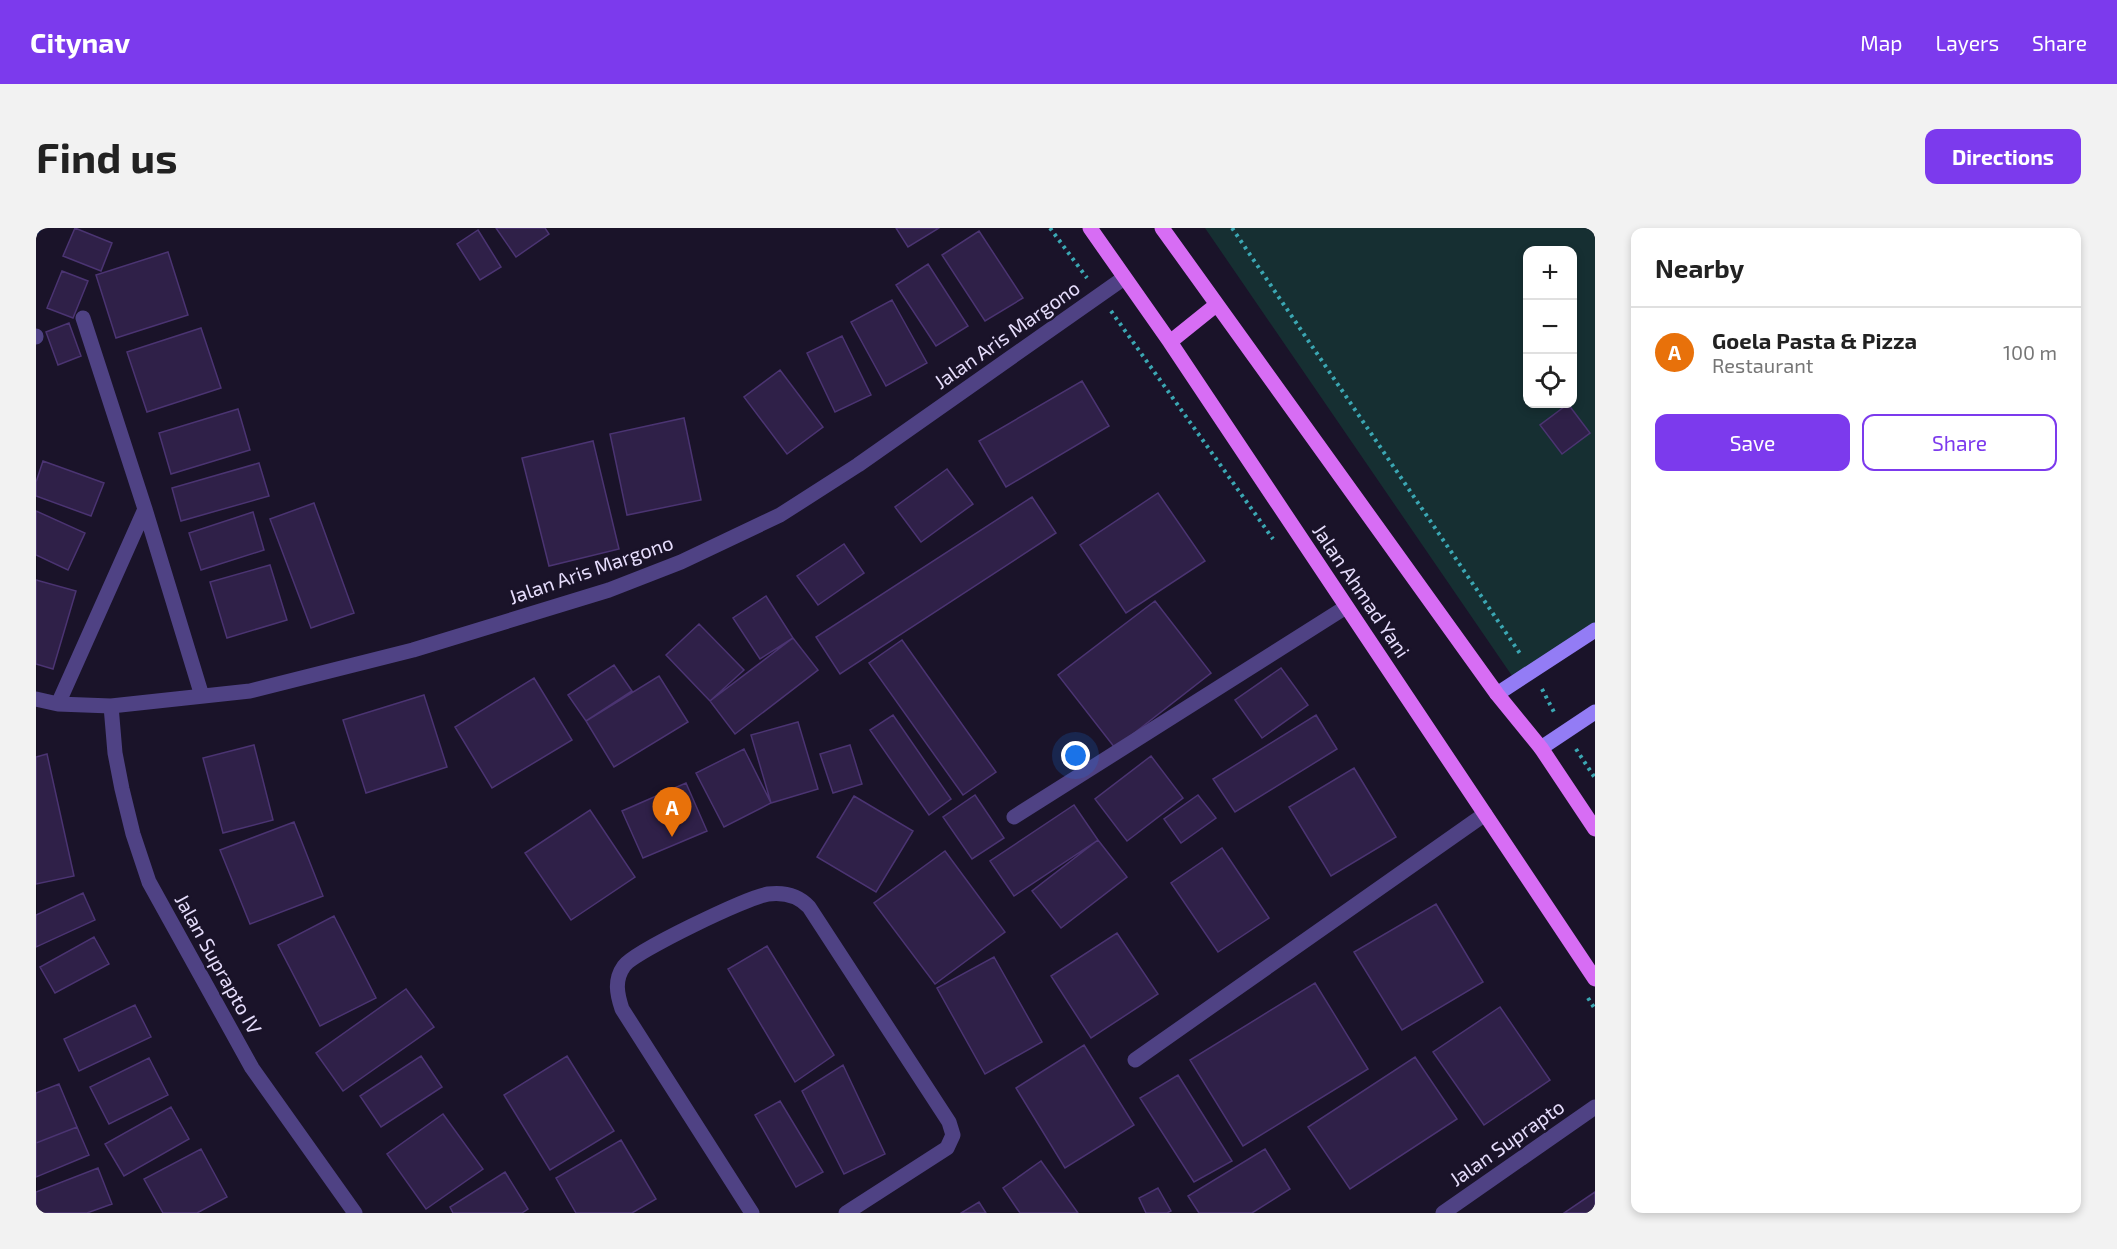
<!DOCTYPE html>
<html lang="en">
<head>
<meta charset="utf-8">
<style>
	body { margin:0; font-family:"Exo 2",sans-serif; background:#f2f2f2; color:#222 }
	.controls { position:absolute; right:18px; top:18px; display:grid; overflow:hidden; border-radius:12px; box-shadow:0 3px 9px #0003 }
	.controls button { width:54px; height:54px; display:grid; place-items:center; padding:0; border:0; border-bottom:2px solid #e0e0e0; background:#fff; color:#222; font:30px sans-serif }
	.you { position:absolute; left:1040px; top:528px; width:21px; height:21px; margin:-15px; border:4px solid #fff; border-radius:50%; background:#1a73e8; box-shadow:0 0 0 9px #1a73e833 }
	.badge { display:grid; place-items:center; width:39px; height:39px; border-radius:50%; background:#7c3aed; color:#fff; font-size:20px; font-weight:700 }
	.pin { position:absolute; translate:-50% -50px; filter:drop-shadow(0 2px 3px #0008) }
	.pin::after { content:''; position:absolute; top:32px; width:21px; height:18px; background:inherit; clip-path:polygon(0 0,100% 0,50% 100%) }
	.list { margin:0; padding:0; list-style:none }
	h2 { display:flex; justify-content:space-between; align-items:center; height:78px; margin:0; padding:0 24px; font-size:26px }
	h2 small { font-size:20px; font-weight:400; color:#767676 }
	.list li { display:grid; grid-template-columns:39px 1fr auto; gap:18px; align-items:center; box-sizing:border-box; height:90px; padding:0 24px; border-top:2px solid #e0e0e0 }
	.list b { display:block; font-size:22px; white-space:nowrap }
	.list p { margin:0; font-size:20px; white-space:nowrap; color:#767676 }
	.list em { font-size:20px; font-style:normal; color:#767676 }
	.actions { display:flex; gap:12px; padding:18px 24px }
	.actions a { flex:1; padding:14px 0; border:2px solid #7c3aed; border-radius:12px; text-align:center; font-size:21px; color:#7c3aed }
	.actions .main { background:#7c3aed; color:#fff }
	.icon { flex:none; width:33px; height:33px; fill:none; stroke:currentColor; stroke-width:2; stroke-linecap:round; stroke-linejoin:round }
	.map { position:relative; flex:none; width:1559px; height:985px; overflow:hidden; border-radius:12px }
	header { display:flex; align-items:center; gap:36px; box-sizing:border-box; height:84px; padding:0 30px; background:#7c3aed; color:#fff }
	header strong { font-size:28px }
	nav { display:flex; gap:33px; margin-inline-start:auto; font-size:21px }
	.intro { display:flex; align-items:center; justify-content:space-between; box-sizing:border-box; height:144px; padding:0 36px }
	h1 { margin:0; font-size:42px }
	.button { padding:15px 27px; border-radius:12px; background:#7c3aed; color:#fff; font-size:21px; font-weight:700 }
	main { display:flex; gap:36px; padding:0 36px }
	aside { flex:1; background:#fff; border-radius:12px; box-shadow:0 3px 9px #0003 }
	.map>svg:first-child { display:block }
	.green { fill:#162f32; fill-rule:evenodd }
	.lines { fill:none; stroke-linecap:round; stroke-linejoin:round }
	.stream { stroke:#0f1a45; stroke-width:8 }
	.building { fill:#2f2048; stroke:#4b3472; stroke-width:1.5 }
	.path { stroke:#3ba7b3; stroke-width:4; stroke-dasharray:3 4.5; stroke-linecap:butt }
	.street { stroke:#4f4284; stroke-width:15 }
	.secondary { stroke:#937cf5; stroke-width:15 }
	.primary { stroke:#d76df4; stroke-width:15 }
	.labels { text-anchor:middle; stroke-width:5; stroke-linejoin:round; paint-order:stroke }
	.street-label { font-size:20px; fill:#e6ddfc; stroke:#1a1329 }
</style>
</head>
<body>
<header>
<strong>Citynav</strong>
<nav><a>Map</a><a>Layers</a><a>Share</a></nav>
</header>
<div class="intro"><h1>Find us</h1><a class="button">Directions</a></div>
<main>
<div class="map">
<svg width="1559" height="985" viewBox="0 0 1559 985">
	<rect width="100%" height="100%" fill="#1a1329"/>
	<!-- green -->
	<path class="green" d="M1169,0H1559V405L1483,458ZM1492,22H1536V176H1492Z"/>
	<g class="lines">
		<!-- stream -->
		<path class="stream" d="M0,3L2,0"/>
	</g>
	<!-- building -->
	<path class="building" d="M39,0L76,15L65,43L27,28Z
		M460,0H509L513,6L480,29Z
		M860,0H903L872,19Z
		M442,2L465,39L444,52L421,16Z
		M943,3L987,70L949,93L906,27Z
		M132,24L152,87L80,110L60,47Z
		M892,36L932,98L900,118L860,57Z
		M26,43L52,53L37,90L11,80Z
		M856,72L891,135L850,158L815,94Z
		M33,95L45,128L22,137L10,104Z
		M165,100L185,160L111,184L91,124Z
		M806,108L835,167L799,184L771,125Z
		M744,142L787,199L751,226L708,169Z
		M1046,153L1073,198L970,259L943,213Z
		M1532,176L1554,205L1526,226L1504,197Z
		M202,181L214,222L135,246L123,205Z
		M648,190L665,272L591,287L574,206Z
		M557,213L583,321L513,338L486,230Z
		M7,233L68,255L55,288L0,268V254Z
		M223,235L233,268L145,293L136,260Z
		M911,241L937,276L885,314L859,279Z
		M1122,265L1169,333L1090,385L1044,317Z
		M996,269L1020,305L804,446L780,409Z
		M278,275L318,385L275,400L234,291Z
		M0,283L49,305L32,342L0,327Z
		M217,284L228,322L165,342L153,305Z
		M808,316L828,345L782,377L761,348Z
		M234,337L251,392L191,410L174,354Z
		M0,352L40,363L17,441L0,436Z
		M730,368L757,410L724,431L697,390Z
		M1119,373L1175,445L1079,520L1022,447Z
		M663,396L708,442L674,473L630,427Z
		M757,410L782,442L699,506L674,473Z
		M866,412L960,544L927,567L833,435Z
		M578,437L596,463L550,493L532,467Z
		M1245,440L1272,477L1226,510L1199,472Z
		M623,448L652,494L578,539L550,493Z
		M498,450L536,512L456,560L419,499Z
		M388,467L411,539L330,565L307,492Z
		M857,487L915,571L893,587L834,502Z
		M1280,487L1301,521L1199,584L1177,551Z
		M762,494L782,561L735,575L715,507Z
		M218,517L237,592L187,605L167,530Z
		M814,517L826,556L797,565L784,526Z
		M708,521L735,575L688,599L660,545Z
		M11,526L38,648L0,656V529Z
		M1115,528L1147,570L1091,613L1059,571Z
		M1318,540L1360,609L1295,648L1253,579Z
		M650,555L671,603L607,630L586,583Z
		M939,567L968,610L936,631L907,589Z
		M1162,567L1180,590L1145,615L1128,591Z
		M818,568L877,603L840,664L781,629Z
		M1038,577L1062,612L978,668L954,633Z
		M554,582L599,649L535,692L489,625Z
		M258,594L287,668L214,696L184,622Z
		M1062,612L1091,649L1025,700L996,663Z
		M1186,620L1233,690L1182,724L1135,655Z
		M909,623L969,704L899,756L838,675Z
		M47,665L59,692L0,719V687Z
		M1400,676L1447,754L1366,802L1318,724Z
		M298,688L340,770L284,798L242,717Z
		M1081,705L1122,766L1055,810L1015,748Z
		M58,709L73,736L19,765L4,739Z
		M731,718L798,827L759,854L692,741Z
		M958,729L1006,814L949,846L901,760Z
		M1279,755L1332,841L1207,918L1154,832Z
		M370,761L398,799L307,863L280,825Z
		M99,777L115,809L43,843L28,811Z
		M1464,779L1514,852L1448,897L1397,824Z
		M1048,817L1098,897L1029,940L980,860Z
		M385,828L406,859L345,899L324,868Z
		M531,828L578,903L514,942L468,867Z
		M1379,829L1421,891L1314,961L1272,899Z
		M113,830L132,867L73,896L54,859Z
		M807,837L849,926L808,946L766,863Z
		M1142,847L1196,933L1158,954L1104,870Z
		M23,856L41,899L0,915V865Z
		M744,873L787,944L760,959L719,887Z
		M135,879L153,911L88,948L69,916Z
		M407,886L447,941L390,981L351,926Z
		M41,899L53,927L0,949V915Z
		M585,912L620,971L596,985H540L520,950Z
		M165,921L191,969L161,985H127L108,951Z
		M1229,921L1254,961L1216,985H1163L1152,968Z
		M1005,933L1042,985H984L967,960Z
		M62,940L76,976L51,985H0V964Z
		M469,944L492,981L486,985H417L414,979Z
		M1122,960L1135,983L1131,985H1110L1103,970Z
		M1559,964V985H1528Z
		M943,974L950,985H925Z"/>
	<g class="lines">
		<!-- path -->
		<path class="path" d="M1014,0L1051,50
			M1196,0L1485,427
			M1075,83L1237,311
			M1506,461L1519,486
			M1540,521L1559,550
			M1552,770L1559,781"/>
		<!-- street -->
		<path class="street" d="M0,109V108
			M109,281L166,468
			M0,471L22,476L75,478L214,463L377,422L573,362L645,334L744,287L822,237L1088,50
			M22,476L109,281L47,90
			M75,478L79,525L86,561L97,606L113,654L216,840L319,985
			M978,589L1310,379
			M1099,832L1449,586
			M716,985L586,781C581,766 578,752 588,738C599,723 712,669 732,666C748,664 762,667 773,679L913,894L917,907L911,920L810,985
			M1407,985L1559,879"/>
		<!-- secondary -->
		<path class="secondary" d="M1461,466L1559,402
			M1505,520L1559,484"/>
		<!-- primary -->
		<path class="primary" d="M1054,0L1134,114L1559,751
			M1126,0L1461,466L1505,520L1559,601
			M1134,114L1180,77"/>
	</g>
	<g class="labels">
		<!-- street labels -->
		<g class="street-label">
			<text transform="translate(971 107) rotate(-35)" y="7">Jalan Aris Margono</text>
			<text transform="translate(555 342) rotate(-19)" y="7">Jalan Aris Margono</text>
			<text transform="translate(1325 363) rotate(56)" y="7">Jalan Ahmad Yani</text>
			<text transform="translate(182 736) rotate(61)" y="7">Jalan Suprapto IV</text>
			<text transform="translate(1471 915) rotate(-35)" y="7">Jalan Suprapto</text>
		</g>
	</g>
</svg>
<div class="controls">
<button>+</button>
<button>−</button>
<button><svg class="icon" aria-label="locate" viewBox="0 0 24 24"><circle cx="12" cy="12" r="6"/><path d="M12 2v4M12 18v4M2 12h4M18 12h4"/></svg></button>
</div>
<div class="you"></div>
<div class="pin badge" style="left:636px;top:609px;background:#e8710a">A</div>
</div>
<aside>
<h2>Nearby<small></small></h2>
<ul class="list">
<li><span class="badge" style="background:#e8710a">A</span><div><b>Goela Pasta &amp; Pizza</b><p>Restaurant</p></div><em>100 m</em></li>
</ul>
<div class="actions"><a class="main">Save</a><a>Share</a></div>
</aside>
</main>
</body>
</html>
